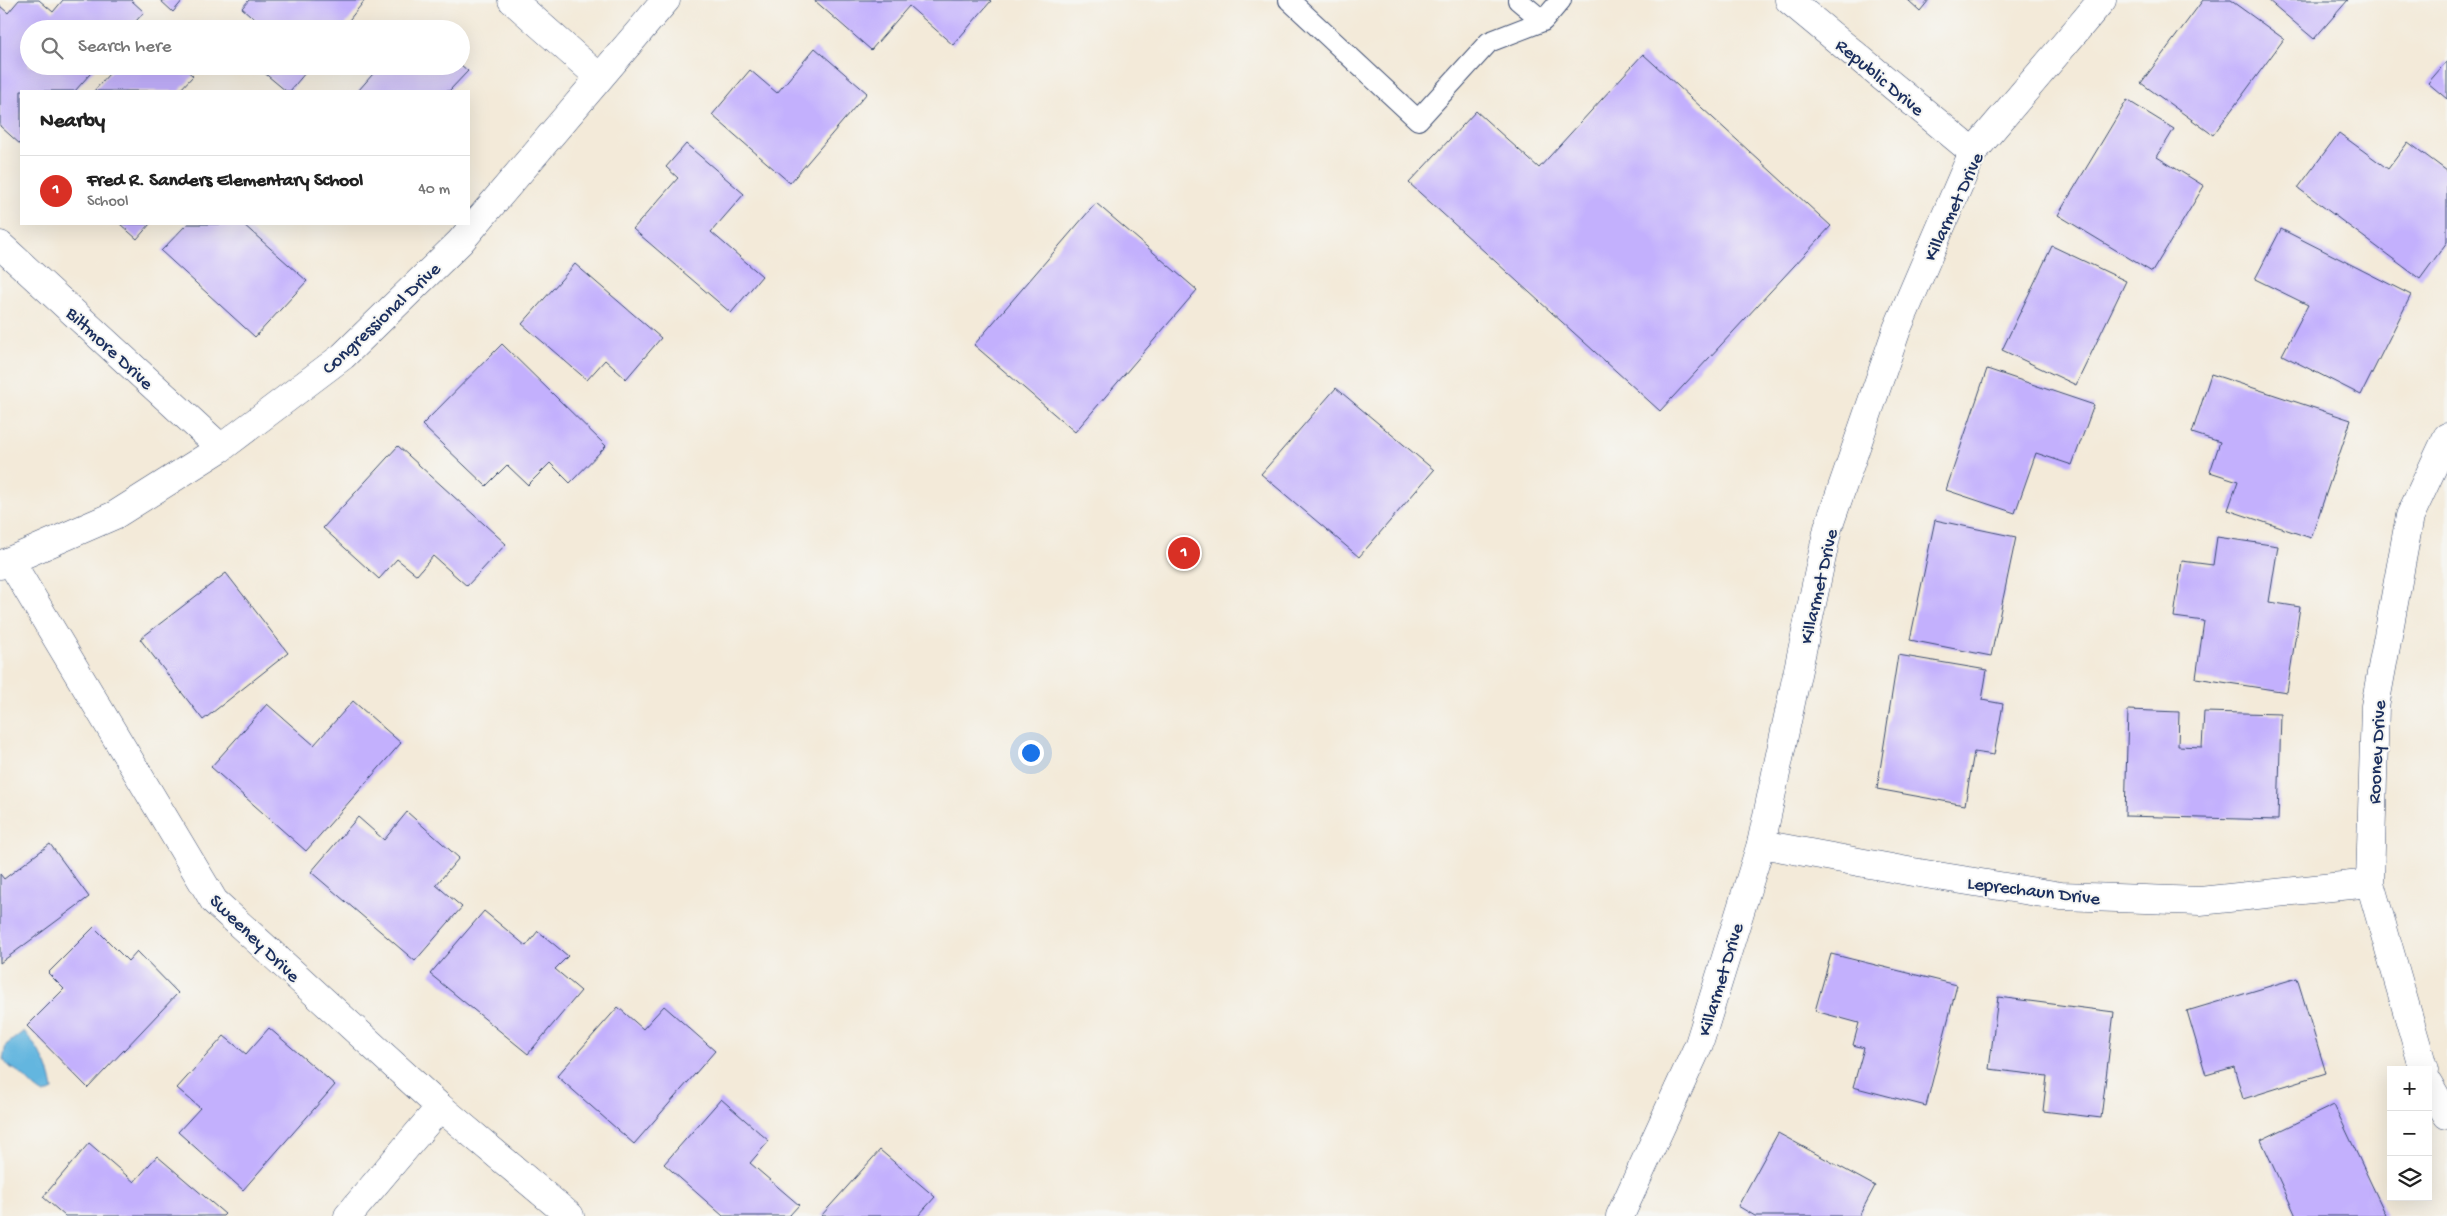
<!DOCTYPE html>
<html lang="en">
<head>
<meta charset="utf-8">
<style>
	body { margin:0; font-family:"Gochi Hand",sans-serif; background:#f2f2f2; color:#222 }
	.controls { position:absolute; right:15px; bottom:15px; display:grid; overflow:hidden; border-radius:0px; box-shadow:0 5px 20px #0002 }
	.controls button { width:45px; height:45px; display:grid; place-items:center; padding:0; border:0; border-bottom:1px solid #e0e0e0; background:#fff; color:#222; font:25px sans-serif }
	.you { position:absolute; left:1030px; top:752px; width:18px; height:18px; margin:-12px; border:4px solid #fff; border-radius:50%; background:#1a73e8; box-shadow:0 0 0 8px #1a73e833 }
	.badge { display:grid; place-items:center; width:32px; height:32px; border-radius:50%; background:#d93025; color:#fff; font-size:16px; font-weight:700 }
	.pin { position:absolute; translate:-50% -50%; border:2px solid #fff; box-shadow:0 1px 5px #0006 }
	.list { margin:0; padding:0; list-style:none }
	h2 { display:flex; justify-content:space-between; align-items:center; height:65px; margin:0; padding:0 20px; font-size:21px }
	h2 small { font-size:16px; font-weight:400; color:#767676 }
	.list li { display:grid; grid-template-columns:32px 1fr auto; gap:15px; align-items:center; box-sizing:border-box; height:70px; padding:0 20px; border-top:1px solid #e0e0e0 }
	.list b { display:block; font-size:19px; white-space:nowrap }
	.list p { margin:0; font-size:16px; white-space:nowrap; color:#767676 }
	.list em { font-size:16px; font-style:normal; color:#767676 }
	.icon { flex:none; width:28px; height:28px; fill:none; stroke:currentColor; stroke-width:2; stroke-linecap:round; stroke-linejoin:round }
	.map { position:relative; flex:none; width:2447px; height:1216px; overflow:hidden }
	.search { position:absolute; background:#fff; box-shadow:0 5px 20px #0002; left:20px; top:20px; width:450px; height:55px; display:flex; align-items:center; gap:12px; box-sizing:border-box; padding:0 18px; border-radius:28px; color:#767676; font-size:19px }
	.panel { position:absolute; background:#fff; box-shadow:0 5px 20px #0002; left:20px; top:90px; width:450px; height:135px; border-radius:0px }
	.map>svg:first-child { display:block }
	.water { fill:#63b6df; stroke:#3f729e }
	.building { fill:#c3b0fd }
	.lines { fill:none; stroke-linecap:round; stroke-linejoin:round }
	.service-casing { stroke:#3b4b70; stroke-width:22 }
	.minor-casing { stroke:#3b4b70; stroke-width:29 }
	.tertiary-casing { stroke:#3b4b70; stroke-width:29 }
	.service { stroke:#fff; stroke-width:20 }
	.minor { stroke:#fff; stroke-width:28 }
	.tertiary { stroke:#fff; stroke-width:28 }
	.labels { text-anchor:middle; stroke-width:4; stroke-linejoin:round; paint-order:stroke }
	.street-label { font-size:19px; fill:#1b2f5e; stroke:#f6f6f2 }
</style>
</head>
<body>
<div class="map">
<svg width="2447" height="1216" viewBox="0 0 2447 1216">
	<rect width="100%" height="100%" fill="#f6f6f2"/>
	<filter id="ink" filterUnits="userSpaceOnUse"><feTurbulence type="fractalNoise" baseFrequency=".02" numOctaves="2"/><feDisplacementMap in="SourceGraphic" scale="10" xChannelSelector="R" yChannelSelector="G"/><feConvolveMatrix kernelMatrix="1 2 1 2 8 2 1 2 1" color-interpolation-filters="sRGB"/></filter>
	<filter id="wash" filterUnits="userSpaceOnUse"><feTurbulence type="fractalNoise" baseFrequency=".0096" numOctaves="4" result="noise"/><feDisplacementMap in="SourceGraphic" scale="20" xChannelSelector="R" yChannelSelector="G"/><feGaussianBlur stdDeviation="1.12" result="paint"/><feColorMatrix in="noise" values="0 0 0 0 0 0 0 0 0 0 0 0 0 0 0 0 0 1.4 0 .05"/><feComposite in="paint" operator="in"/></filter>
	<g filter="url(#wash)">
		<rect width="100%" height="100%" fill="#f3ead9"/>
		<!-- water -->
		<path class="water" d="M24,1031C40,1052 49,1063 53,1090L44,1094C29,1086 24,1072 9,1067L3,1059L6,1045Z"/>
		<g id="blocks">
			<!-- building -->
			<path class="building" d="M19,0H39L53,12L63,0H131L144,12L129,29H29V66H97L75,91H21V145L0,126V6L8,13Z
				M160,0H183L173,12Z
				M249,0H365L342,29H266L242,8Z
				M814,0H990L991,1L953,45L909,6L871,50Z
				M1908,0H1929L1920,11Z
				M2203,0H2230L2284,39L2213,135L2141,83Z
				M2268,0H2348L2314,39Z
				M815,48L867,93L790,183L712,115L750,70L777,93Z
				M1643,54L1831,226L1660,411L1409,183L1476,111L1539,168Z
				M2447,61V99L2428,83Z
				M461,65L468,71L449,91H358L380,66Z
				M116,66H182L193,76L179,91H94Z
				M256,66H311L290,91H286Z
				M2127,100L2174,129L2157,157L2204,186L2152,272L2058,215Z
				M2339,133L2388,169L2408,142L2447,171V242L2420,279L2298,188Z
				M686,144L744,194L711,232L762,276L731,313L633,229L678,178L666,167Z
				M1096,203L1197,290L1075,432L974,345Z
				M120,224H150L137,239Z
				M187,224H243L307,281L255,337L161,251Z
				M2281,229L2411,295L2361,395L2282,355L2308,305L2255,279Z
				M2052,246L2126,281L2076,385L2002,350Z
				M575,264L661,338L626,379L605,360L587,380L522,324Z
				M502,344L606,446L570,483L550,463L528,485L507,465L486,486L422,425Z
				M1987,369L2094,405L2072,465L2036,453L2015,513L1946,490Z
				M2211,374L2351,420L2311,538L2228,510L2238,481L2210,472L2220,442L2192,433Z
				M1336,388L1434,470L1359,557L1261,474Z
				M398,446L506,544L467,586L433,556L417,575L397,559L379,579L323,528Z
				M1935,520L2016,537L1991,656L1910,640Z
				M2217,537L2278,546L2269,602L2300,607L2287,692L2196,678L2204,621L2174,617L2182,561L2213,565Z
				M226,573L288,653L203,720L140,639Z
				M1898,655L1987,670L1982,700L2003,704L1994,755L1974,752L1965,805L1877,789Z
				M353,701L401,743L306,851L211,767L267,704L314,745Z
				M2128,710L2179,712L2178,746L2202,747L2204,712L2281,714L2278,820L2125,816Z
				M407,812L459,858L436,885L462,907L415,961L311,872L358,817L384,840Z
				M50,844L89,897L0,963V874L4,879Z
				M484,911L526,946L538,931L568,956L555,969L581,991L528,1054L430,974Z
				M94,927L128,961L137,951L178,993L88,1088L27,1026L64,989L48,973Z
				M1831,954L1957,985L1926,1106L1853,1087L1864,1048L1853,1045L1859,1023L1815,1011Z
				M2297,978L2326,1073L2243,1099L2234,1067L2206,1075L2187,1011Z
				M1998,997L2114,1012L2101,1118L2043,1111L2047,1076L1989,1069Z
				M664,1006L715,1051L634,1144L557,1076L618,1007L643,1029Z
				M269,1028L335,1085L243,1190L178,1132L200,1108L177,1088L224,1036L246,1054Z
				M721,1099L769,1141L750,1163L799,1205L789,1216H723L664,1164Z
				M2334,1105L2386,1215L2384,1216H2296L2261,1140Z
				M1778,1133L1875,1186L1859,1216H1755L1738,1206Z
				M89,1143L134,1182L157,1156L225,1214L223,1216H65L43,1197Z
				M880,1150L935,1197L918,1216H821Z"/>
		</g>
	</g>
	<g filter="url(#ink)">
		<use href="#blocks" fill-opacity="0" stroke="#3b4b70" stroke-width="1"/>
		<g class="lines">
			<!-- service casing -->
			<g class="service-casing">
				<path id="service" d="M1289,0L1418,120L1489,42L1543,21
					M1518,0L1543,21L1561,0"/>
			</g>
			<!-- minor casing -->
			<g class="minor-casing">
				<path id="minor" d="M512,0L599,77
					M1789,0L1973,152
					M0,245L221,448
					M11,562L214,901L440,1107L570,1216
					M0,565L115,515L221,448L343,356L460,242L666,0
					M1761,844L1913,872L2061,896L2200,901L2370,883
					M2424,1070L2370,883L2375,706L2410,516L2447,437
					M2428,1083L2447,1115
					M348,1216L440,1107"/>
			</g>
			<!-- tertiary casing -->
			<g class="tertiary-casing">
				<path id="tertiary" d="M1620,1216L1699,1044L1761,844L1828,528L1897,329L1973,152L2102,0"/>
			</g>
			<!-- service -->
			<use href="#service" class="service"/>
			<!-- minor -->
			<use href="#minor" class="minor"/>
			<!-- tertiary -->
			<use href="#tertiary" class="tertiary"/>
		</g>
	</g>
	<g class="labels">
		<!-- street labels -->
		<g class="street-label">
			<text transform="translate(1881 76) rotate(40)" y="7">Republic Drive</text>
			<text transform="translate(1952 206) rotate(-65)" y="7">Killarmet Drive</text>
			<text transform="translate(380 317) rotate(-43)" y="7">Congressional Drive</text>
			<text transform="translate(111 347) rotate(43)" y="7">Biltmore Drive</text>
			<text transform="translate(1817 586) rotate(-77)" y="7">Killarmet Drive</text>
			<text transform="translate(2375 752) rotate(-87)" y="7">Rooney Drive</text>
			<text transform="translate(2034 889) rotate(7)" y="7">Leprechaun Drive</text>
			<text transform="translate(256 937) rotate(44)" y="7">Sweeney Drive</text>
			<text transform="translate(1719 979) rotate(-73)" y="7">Killarmet Drive</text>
		</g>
	</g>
</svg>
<div class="controls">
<button>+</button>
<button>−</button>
<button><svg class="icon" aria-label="layers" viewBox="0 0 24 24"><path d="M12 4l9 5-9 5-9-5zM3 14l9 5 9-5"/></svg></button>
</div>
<div class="you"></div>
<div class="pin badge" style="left:1184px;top:553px">1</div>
<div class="search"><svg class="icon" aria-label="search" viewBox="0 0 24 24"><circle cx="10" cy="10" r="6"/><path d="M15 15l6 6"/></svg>Search here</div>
<section class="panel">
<h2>Nearby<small></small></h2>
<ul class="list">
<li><span class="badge">1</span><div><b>Fred R. Sanders Elementary School</b><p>School</p></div><em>40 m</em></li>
</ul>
</section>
</div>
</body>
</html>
